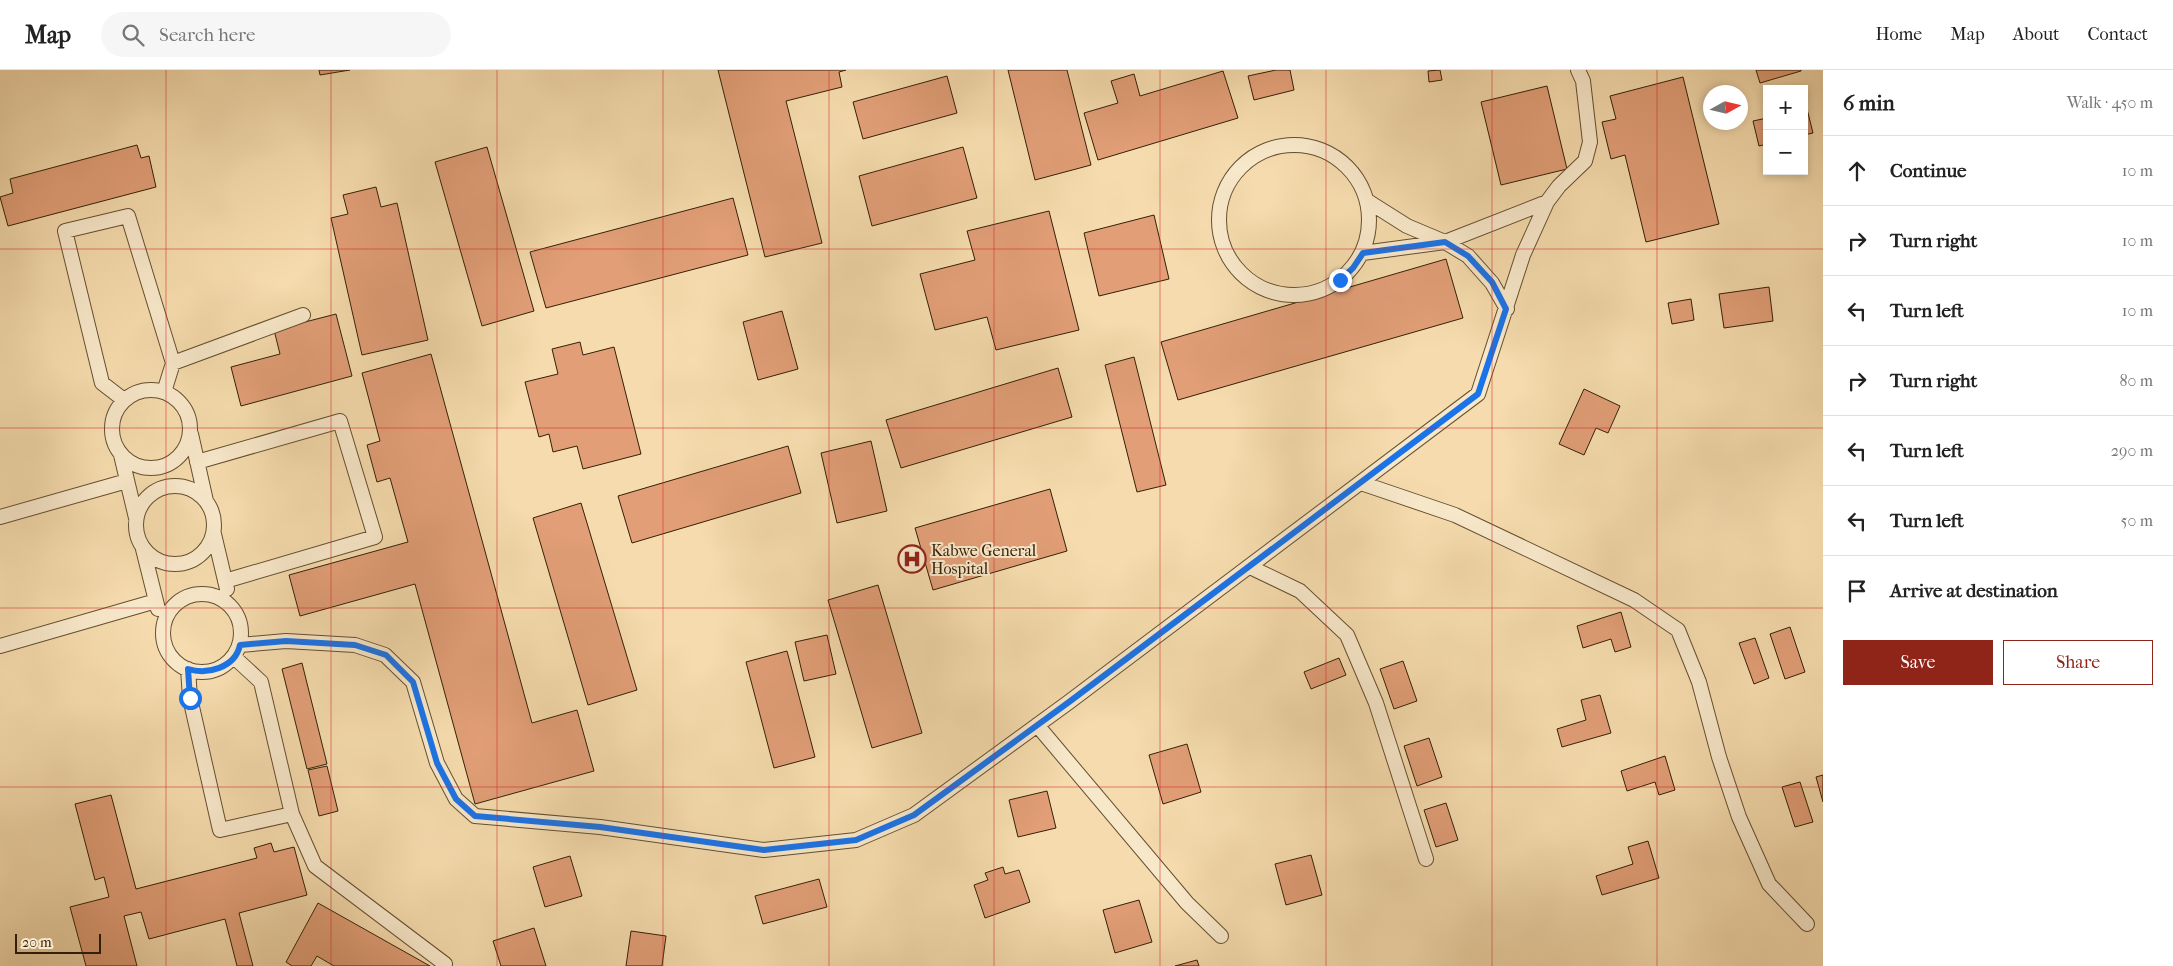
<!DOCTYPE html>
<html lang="en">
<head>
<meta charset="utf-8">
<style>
	body { margin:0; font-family:"IM FELL French Canon",serif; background:#f6f6f6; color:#222 }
	.controls { position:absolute; right:15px; top:15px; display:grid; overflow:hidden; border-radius:0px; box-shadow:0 2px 8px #0003 }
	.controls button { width:45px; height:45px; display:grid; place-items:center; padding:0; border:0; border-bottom:1px solid #e0e0e0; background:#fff; color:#222; font:25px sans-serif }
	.compass { position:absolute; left:1703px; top:15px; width:45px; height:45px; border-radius:50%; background:#fff; box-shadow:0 2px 8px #0003; rotate:82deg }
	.scale { position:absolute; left:15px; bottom:12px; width:86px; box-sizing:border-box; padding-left:5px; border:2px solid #342007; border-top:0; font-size:14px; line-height:18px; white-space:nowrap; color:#342007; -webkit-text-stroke:4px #f8e8ca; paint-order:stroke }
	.stop { position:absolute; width:15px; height:15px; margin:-11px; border:4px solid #1a73e8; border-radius:50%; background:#fff }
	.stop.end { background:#1a73e8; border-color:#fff; box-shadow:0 1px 5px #0008 }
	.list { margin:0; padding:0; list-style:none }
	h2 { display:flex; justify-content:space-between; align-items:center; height:65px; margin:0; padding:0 20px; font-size:21px }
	h2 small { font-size:16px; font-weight:400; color:#767676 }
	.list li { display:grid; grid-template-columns:32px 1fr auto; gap:15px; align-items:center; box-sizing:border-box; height:70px; padding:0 20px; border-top:1px solid #e0e0e0 }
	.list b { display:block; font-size:19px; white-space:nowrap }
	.list em { font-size:16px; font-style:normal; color:#767676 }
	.actions { display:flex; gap:10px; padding:15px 20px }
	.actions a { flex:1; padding:11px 0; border:1px solid #8f2418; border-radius:0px; text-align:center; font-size:18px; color:#8f2418 }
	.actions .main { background:#8f2418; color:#fff }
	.icon { flex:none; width:28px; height:28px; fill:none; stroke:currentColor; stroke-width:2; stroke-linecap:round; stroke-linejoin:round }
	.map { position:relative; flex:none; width:1823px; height:896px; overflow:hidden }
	header { display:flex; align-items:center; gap:30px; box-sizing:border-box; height:70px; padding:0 25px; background:#fff; border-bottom:1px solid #e0e0e0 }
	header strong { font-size:24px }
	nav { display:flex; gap:28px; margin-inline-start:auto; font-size:18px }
	.search { width:350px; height:45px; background:#f6f6f6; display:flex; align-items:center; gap:12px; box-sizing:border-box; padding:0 18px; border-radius:28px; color:#767676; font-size:19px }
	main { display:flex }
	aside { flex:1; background:#fff }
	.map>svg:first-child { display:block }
	.building { fill:#e19e77; stroke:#342007 }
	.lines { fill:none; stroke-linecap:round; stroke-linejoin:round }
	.lane-casing { stroke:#644f30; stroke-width:16 }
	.lane { stroke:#f8e8ca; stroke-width:14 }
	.route { stroke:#1a73e8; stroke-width:6 }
	.grid { fill:none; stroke:#d62828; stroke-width:1; stroke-opacity:0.55 }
	.labels { text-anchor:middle; stroke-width:4; stroke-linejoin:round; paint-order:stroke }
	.poi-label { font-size:16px; fill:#342007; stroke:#f8e8ca; text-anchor:start }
</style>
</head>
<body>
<header>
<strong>Map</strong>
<div class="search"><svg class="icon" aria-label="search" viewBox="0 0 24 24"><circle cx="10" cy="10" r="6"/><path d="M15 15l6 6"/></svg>Search here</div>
<nav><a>Home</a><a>Map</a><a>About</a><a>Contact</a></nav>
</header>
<main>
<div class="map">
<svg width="1823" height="896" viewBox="0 0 1823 896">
	<rect width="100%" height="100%" fill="#f5dbad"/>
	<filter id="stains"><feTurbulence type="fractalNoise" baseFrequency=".004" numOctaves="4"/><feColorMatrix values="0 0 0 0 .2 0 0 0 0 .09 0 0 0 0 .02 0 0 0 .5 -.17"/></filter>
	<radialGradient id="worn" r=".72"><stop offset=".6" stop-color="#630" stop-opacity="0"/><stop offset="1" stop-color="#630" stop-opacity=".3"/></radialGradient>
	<!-- building -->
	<path class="building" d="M319,0H350L320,5Z
		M718,0H846L839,2L842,17L786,31L822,173L765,187Z
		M1008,0H1067L1091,95L1035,110Z
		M1276,0H1290L1294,20L1254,30L1248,6Z
		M1440,0L1442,10L1429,12L1428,1Z
		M1756,0H1801V1L1760,13Z
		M1223,1L1238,48L1098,90L1084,43L1118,33L1111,11L1134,4L1140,26Z
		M947,6L957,43L863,69L853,32Z
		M1683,7L1719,154L1646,172L1625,85L1611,89L1602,52L1616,49L1610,26Z
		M1547,16L1567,99L1501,115L1481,32Z
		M1804,39H1807L1813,63L1804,65Z
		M1767,48V74L1759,76L1753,51Z
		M137,75L141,88L149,86L156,117L8,156L0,127L13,123L10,109Z
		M487,77L534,241L482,256L435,92Z
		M963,77L977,128L872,156L859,106Z
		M376,117L381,137L397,133L428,270L362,285L331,148L348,144L343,125Z
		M733,128L748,185L546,238L530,182Z
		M1049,141L1079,260L996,280L987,247L935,260L920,204L975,190L967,161Z
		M1154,145L1169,209L1099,226L1084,163Z
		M1446,189L1463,248L1178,330L1161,272Z
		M1769,217L1773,251L1724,258L1719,224Z
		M1691,229L1694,250L1672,254L1668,233Z
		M782,241L798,299L758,310L743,252Z
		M336,244L352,306L241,336L231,297L280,284L274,260Z
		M580,272L583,285L614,277L641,384L583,399L577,376L553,382L549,364L539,367L525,312L558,304L552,279Z
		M431,284L532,653L577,640L594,701L475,734L415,514L300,546L289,505L408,472L390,408L377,412L367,375L380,371L362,303Z
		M1134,287L1166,415L1137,422L1105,295Z
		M1058,298L1072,347L901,398L886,350Z
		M1584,319L1620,336L1608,363L1596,358L1584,385L1559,374Z
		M871,371L887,441L837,453L821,383Z
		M788,376L801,423L632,473L618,426Z
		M1050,419L1067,481L933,520L915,458Z
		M581,433L637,620L588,635L533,448Z
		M878,515L922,663L872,678L828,530Z
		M1621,542L1631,577L1615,582L1611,569L1583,578L1577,556Z
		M1790,557L1805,602L1785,609L1770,564Z
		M827,565L836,604L804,611L795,572Z
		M1755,568L1769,608L1754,614L1739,573Z
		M787,581L815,687L774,698L746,592Z
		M1339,588L1346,605L1311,619L1304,602Z
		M1403,591L1417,631L1394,639L1380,599Z
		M302,593L327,694L307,699L282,599Z
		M1600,625L1611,663L1562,677L1557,659L1586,650L1581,630Z
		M1429,668L1442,707L1417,716L1404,676Z
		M1187,674L1201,722L1163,734L1149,685Z
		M1665,686L1675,720L1659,725L1655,712L1627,721L1621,701Z
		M327,696L338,741L319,746L308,700Z
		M1823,705V732L1816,707Z
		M1800,712L1813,752L1795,757L1782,717Z
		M1047,721L1056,758L1018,767L1009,730Z
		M111,725L136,819L257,788L254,778L271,773L274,782L294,777L307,825L239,843L253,896H237L225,849L149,869L141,842L124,846L137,896H86L70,837L109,827L104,807L95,810L75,734Z
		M1446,733L1458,770L1436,777L1424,740Z
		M1648,771L1659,808L1602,825L1596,806L1633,794L1628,777Z
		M1311,785L1322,825L1286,835L1275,794Z
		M570,786L582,826L545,837L533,797Z
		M1003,797L1005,804L1019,800L1030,832L985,848L974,815L988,810L985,803Z
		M819,809L827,837L763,854L755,826Z
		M1139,830L1152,872L1115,883L1103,840Z
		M318,833L430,896H334L317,886L311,896H292L286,892Z
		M534,858L546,896H501L493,871Z
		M631,861L666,866L662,896H626Z
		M1197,890L1199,896H1175Z"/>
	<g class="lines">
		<!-- lane casing -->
		<g class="lane-casing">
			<path id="lane" d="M1219 150a75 75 0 1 1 150 0a75 75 0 1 1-150 0Z
				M1369,132L1407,156L1445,172L1468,186L1492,213L1507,239
				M1363,183L1445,172L1547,132
				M112 359a39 39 0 1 1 78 0a39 39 0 1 1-78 0Z
				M164,322L173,293L303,245
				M124,330L102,313L65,161L128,146L173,293
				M191,364L206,431
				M121,385L136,448
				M197,392L340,351L375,467L225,511
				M1361,413L1455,445L1634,530L1678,560L1699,612L1719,687L1739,747L1769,814L1807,854
				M136 455a39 39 0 1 1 78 0a39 39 0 1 1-78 0Z
				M0,447L127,411
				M214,464L227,519
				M143,479L158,539
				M1250,497L1300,521L1347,565L1376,633L1426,789
				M163 563a39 39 0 1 1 78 0a39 39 0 1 1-78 0Z
				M240,575L286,571L355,575L385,585L413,612L437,693L456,729L475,746L600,757L764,780L856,770L914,745L1069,632L1478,324L1523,185L1547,132L1559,116L1585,91L1590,72L1583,11L1578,0
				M0,576L156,531
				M188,599L190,628L220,760L292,744L261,612L234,587
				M1037,655L1187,833L1221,866
				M292,744L315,796L445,894"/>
		</g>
		<!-- lane -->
		<use href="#lane" class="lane"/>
	</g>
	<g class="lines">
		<!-- route -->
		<path class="route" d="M190,628L188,599C207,605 235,598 240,575L286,571L355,575L386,585L413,612L437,693L456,729L475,746L600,757L764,780L856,770L914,745L1069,632L1478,324L1506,239L1492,212L1468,186L1445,172L1363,183L1353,198L1340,210"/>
	</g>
	<!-- grid -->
	<path class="grid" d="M166,0V896M331,0V896M497,0V896M663,0V896M829,0V896M994,0V896M1160,0V896M1326,0V896M1492,0V896M1657,0V896M0,179H1823M0,358H1823M0,538H1823M0,717H1823"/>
	<!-- icons -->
	<defs>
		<g id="hospital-ring" transform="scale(1.4375)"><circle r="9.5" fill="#f8e8ca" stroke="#8f2418" stroke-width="1.5"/><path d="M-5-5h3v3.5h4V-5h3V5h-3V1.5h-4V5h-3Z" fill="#8f2418"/></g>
	</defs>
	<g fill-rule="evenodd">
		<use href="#hospital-ring" x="912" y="489"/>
	</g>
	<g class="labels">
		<!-- poi labels -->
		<g class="poi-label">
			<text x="931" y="486">Kabwe General<tspan x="931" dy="18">Hospital</tspan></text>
		</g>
	</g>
	<rect width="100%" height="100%" filter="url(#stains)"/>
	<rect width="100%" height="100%" fill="url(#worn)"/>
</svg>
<div class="controls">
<button>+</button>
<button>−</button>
</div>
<svg class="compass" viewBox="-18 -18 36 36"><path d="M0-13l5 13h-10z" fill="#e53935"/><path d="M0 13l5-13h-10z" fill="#767676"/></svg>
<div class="scale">20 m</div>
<div class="stop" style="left:190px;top:628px"></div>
<div class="stop end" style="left:1340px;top:210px"></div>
</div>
<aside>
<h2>6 min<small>Walk · 450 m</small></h2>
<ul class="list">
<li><svg class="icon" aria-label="ahead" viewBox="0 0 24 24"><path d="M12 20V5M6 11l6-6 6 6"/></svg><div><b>Continue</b></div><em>10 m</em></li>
<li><svg class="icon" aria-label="right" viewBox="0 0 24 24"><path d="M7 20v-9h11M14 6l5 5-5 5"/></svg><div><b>Turn right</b></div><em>10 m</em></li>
<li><svg class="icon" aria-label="left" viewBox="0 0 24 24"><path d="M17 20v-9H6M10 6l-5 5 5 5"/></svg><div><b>Turn left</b></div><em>10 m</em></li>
<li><svg class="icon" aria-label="right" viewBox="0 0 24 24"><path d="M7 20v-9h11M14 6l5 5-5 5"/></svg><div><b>Turn right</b></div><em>80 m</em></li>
<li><svg class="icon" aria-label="left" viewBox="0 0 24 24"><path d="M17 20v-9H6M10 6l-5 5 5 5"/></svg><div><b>Turn left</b></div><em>290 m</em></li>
<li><svg class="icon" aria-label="left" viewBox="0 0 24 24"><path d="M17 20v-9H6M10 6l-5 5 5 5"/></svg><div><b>Turn left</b></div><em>50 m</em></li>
<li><svg class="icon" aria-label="arrive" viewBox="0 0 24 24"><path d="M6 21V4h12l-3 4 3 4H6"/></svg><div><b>Arrive at destination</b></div></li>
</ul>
<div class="actions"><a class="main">Save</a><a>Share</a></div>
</aside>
</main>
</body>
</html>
